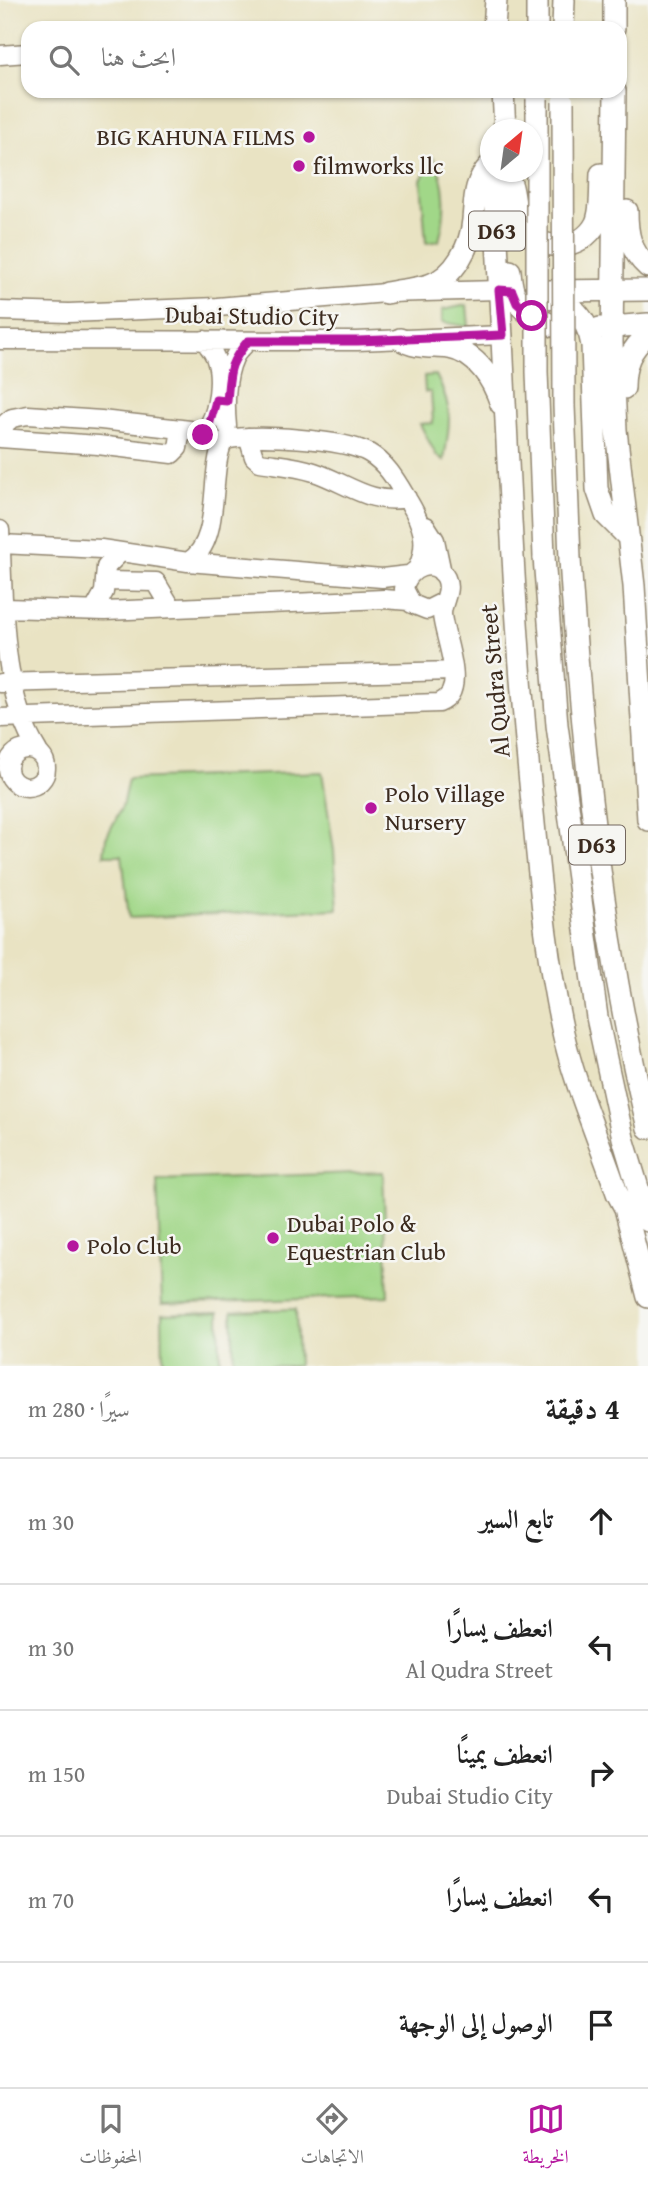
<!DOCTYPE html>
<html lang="ar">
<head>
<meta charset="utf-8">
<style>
	body { margin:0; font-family:"Gentium Book Plus",Amiri,serif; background:#f6f6f6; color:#222; direction:rtl }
	.compass { position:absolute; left:480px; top:119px; width:63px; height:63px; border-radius:50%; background:#fff; box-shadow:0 2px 5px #0004; rotate:29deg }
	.stop { position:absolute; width:21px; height:21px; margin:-16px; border:5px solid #b5179e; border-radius:50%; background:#fff }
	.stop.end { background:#b5179e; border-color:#fff; box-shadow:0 2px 7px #0008 }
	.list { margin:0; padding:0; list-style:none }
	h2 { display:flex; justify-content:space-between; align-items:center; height:91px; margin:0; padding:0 28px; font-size:30px }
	h2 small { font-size:23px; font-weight:400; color:#767676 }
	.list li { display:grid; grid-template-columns:46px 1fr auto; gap:21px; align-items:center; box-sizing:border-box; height:126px; padding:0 28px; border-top:2px solid #e0e0e0 }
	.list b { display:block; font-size:26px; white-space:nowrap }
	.list p { margin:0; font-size:23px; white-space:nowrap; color:#767676 }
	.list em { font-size:23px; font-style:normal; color:#767676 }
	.icon { flex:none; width:38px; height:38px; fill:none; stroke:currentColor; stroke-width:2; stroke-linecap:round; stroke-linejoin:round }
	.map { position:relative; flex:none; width:648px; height:1366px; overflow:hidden; direction:ltr }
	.search { position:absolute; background:#fff; box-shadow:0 2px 5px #0004; left:21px; right:21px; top:21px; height:77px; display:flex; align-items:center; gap:18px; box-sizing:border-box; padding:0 24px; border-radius:21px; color:#767676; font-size:26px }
	.sheet { height:721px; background:#fff }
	nav { display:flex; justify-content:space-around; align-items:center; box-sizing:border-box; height:98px; border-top:2px solid #e0e0e0; background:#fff; font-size:19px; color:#767676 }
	nav a { display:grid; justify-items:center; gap:4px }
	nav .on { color:#b5179e }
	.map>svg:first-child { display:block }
	.green { fill:#a1d788; stroke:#6e8053; stroke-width:2 }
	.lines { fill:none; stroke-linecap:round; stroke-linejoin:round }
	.minor-casing { stroke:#928670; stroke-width:21 }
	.major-casing { stroke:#928670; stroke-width:24 }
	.minor { stroke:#fff; stroke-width:18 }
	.major { stroke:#fff; stroke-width:21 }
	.major-bridge-casing { stroke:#928670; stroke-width:24; stroke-linecap:butt }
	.major-bridge { stroke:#fff; stroke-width:21 }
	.route { stroke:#b5179e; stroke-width:9 }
	.poi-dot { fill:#b5179e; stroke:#f6f6f2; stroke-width:2.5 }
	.labels { text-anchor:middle; stroke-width:5; stroke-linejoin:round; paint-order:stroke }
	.shield { fill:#f6f6f2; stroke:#73675e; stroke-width:2 }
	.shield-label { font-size:23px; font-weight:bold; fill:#3b2a1e }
	.poi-label { font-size:24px; fill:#3b2a1e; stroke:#f6f6f2; text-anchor:start }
	.street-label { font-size:24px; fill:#3b2a1e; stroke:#f6f6f2 }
</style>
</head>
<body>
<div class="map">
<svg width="648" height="1366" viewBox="0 0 648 1366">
	<rect width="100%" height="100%" fill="#f6f6f2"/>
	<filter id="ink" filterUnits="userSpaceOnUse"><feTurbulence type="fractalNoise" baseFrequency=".0143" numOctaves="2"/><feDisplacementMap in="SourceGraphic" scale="14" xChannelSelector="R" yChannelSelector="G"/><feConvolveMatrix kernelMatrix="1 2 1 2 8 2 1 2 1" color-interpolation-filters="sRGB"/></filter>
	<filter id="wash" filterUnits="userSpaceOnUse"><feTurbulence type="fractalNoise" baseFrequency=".00686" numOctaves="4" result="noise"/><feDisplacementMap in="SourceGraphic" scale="28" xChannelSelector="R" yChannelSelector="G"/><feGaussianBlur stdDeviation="1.57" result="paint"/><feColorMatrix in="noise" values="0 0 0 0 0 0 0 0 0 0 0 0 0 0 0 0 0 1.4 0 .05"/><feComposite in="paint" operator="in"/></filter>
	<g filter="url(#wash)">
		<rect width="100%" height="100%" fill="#e9e3c3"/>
		<!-- green -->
		<path class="green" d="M433,158C448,182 446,215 439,241L426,243L421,180Z
			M467,305L469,327L442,322V310Z
			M436,375C454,410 450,423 444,460L436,455L420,424L433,423L431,392H425L424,376Z
			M322,772L334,851L338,909L129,918L122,855H104L106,838L122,807L128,779Z
			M383,1172L388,1296L162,1304L157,1180Z
			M296,1309L298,1366H234L232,1311Z
			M219,1312L220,1366H163L162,1314Z"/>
	</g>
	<g filter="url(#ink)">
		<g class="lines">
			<!-- minor casing -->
			<g class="minor-casing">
				<path id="minor" d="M0,55L28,53
					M0,311L69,313L217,307L386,293L499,290
					M0,340L357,341L503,335
					M204,340C208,346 214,352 216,360C222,377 218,408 210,423
					M227,426C225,407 225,377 234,358C237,351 243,347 248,341
					M0,436L6,423L12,418L28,415L101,420L190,430L208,437
					M248,437L254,457L260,462C278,465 296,466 314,472C345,482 372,506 407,498
					M0,438L98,445L172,454L178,448L181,429
					M226,440C253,433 344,439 369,453C388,464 398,484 409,502C422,524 429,542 418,567
					M426,526L435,540L442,573
					M0,530C4,599 0,692 38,751
					M1,544L101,549L188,562L382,578L408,575
					M188,562C223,541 208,476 223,442
					M105,581L156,582L171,607
					M5,608L105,611L384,599L409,601
					M94,610L104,592L106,567L121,552
					M0,683L453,671
					M0,718L439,703C470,692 443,637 442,614C442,602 452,591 446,578C435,556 406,568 404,589L412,604L427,610L443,602
					M8 768a19 19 0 1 1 38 0a19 19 0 1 1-38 0Z"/>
			</g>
			<!-- major casing -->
			<g class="major-casing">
				<path id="major" d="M614,0V28
					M494,28L496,0
					M537,28V0
					M563,28L564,0
					M503,91L505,130
					M615,91L612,343L616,430L634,586L648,820
					M493,172C506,379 510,586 531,793C539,872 545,951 562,1028C574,1085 599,1139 617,1193L625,1208L648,1297
					M505,172C518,189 511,211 523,228C541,253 582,251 596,223C602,209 600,189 601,174
					M627,211C627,234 630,251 648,267
					M510,271C513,314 531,315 565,331
					M535,291C566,302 586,310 592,345L597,489L606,515L627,536
					M547,291L648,290
					M386,293C400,290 416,289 429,285C455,277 471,245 473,220C475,197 474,182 490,165
					M600,328L648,324
					M400,339C416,349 431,346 449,348C477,353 493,380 501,404
					M624,388C624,365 630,349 648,335
					M544,557L557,725L597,1017L623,1138L648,1221
					M570,559C582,750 603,942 648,1128"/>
			</g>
			<!-- minor -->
			<use href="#minor" class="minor"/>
			<!-- major -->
			<use href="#major" class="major"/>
			<!-- major-bridge casing -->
			<g class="major-bridge-casing">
				<path id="major-bridge" d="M537,99V372L544,557
					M563,102L564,406L570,559"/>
			</g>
			<!-- major-bridge -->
			<use href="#major-bridge" class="major-bridge"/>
		</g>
	</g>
	<g class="lines" filter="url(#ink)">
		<!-- route -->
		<path class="route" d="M203,435L208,437C206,428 214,412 216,400L227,401C230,370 228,365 248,341H358L503,335L499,290L512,291L517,303L532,316"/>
	</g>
	<!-- markers -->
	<g class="poi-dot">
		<circle cx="309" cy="137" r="7"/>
		<circle cx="299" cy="166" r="7"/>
		<circle cx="371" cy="808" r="7"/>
		<circle cx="273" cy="1238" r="7"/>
		<circle cx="73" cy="1246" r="7"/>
	</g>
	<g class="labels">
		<!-- shield labels -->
		<g class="shield">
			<rect x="469" y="211.5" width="56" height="39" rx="5"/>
			<rect x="569" y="825.5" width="56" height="39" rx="5"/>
		</g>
		<g class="shield-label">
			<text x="497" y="239">D63</text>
			<text x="597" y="853">D63</text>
		</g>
		<!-- poi labels -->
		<g class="poi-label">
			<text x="295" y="145" text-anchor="end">BIG KAHUNA FILMS</text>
			<text x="313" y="174">filmworks llc</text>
			<text x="385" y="802">Polo Village<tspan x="385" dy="28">Nursery</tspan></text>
			<text x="287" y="1232">Dubai Polo &amp;<tspan x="287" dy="28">Equestrian Club</tspan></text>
			<text x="87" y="1254">Polo Club</text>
		</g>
		<!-- street labels -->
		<g class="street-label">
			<text transform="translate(252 316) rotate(1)" y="8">Dubai Studio City</text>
			<text transform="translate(495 681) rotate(-95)" y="8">Al Qudra Street</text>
		</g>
	</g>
</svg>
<svg class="compass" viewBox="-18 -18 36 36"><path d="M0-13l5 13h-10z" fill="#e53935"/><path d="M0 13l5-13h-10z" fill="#767676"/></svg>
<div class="stop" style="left:532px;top:316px"></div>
<div class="stop end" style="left:203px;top:435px"></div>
<div class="search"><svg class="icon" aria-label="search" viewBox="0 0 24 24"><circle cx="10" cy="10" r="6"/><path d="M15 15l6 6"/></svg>ابحث هنا</div>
</div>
<section class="sheet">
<h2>4 دقيقة<small>سيرًا · 280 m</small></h2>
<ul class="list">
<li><svg class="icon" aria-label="ahead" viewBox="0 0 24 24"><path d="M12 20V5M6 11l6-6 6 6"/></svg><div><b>تابع السير</b></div><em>30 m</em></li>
<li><svg class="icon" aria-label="left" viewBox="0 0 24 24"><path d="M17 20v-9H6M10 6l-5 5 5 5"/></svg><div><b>انعطف يسارًا</b><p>Al Qudra Street</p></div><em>30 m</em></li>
<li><svg class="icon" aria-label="right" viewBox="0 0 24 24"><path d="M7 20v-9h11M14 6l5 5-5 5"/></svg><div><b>انعطف يمينًا</b><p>Dubai Studio City</p></div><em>150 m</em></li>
<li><svg class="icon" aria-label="left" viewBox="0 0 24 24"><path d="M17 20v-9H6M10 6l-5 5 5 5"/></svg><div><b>انعطف يسارًا</b></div><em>70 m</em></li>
<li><svg class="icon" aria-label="arrive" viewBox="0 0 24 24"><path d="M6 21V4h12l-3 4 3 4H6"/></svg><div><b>الوصول إلى الوجهة</b></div></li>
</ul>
</section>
<nav>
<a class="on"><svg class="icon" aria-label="map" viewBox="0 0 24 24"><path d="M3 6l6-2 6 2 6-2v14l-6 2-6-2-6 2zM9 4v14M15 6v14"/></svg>الخريطة</a>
<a><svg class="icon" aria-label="directions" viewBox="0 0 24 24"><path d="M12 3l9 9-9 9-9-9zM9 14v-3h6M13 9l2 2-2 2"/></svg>الاتجاهات</a>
<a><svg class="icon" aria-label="saved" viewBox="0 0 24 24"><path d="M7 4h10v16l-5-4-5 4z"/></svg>المحفوظات</a>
</nav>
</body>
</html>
